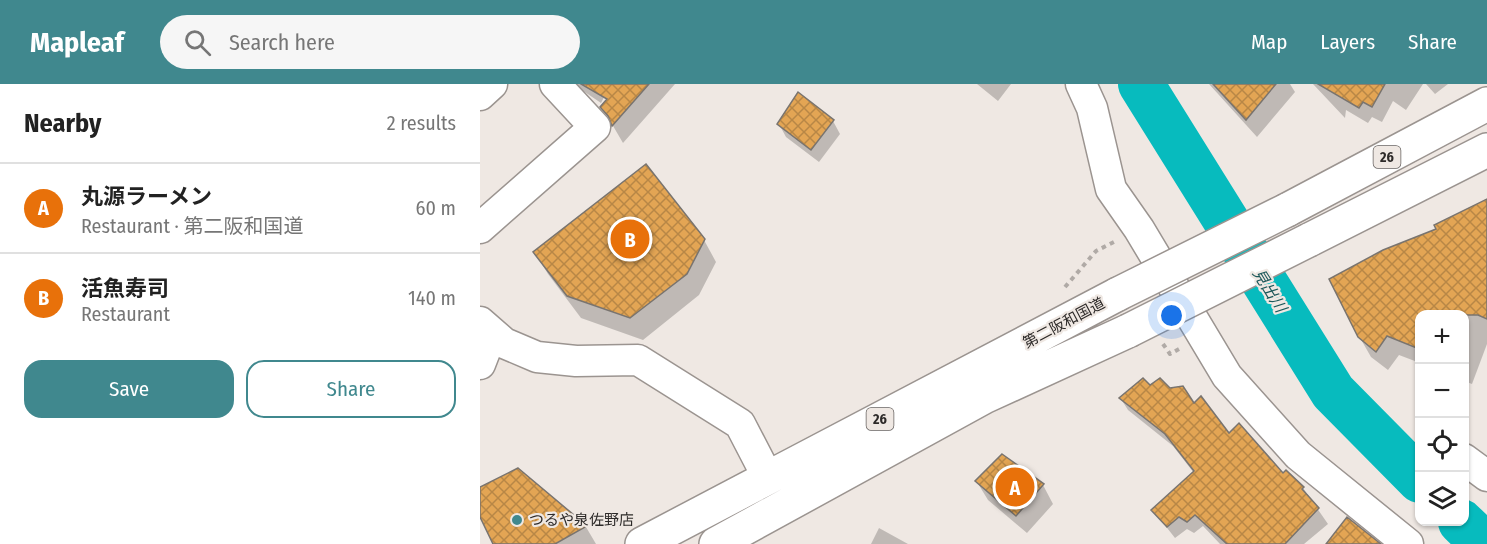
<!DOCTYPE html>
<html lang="en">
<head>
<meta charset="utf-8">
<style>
	body { margin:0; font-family:"Fira Sans Condensed","Noto Sans JP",sans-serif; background:#f6f6f6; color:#222 }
	.controls { position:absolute; right:18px; bottom:18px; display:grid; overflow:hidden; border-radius:12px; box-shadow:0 2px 4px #0004 }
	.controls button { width:54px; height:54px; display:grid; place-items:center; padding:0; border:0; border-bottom:2px solid #e0e0e0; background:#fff; color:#222; font:30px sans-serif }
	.you { position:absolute; left:692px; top:232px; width:21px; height:21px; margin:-15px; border:4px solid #fff; border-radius:50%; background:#1a73e8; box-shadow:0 0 0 9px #1a73e833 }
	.badge { display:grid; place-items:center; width:39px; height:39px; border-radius:50%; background:#40888e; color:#fff; font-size:20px; font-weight:700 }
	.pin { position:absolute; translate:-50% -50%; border:3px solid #fff; box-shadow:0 2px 6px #0006 }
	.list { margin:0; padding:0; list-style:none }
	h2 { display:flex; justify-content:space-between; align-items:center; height:78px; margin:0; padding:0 24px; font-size:26px }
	h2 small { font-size:20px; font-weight:400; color:#767676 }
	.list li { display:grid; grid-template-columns:39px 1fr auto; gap:18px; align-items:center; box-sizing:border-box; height:90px; padding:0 24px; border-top:2px solid #e0e0e0 }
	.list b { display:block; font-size:22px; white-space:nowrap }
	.list p { margin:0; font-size:20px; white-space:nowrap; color:#767676 }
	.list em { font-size:20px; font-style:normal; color:#767676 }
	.actions { display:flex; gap:12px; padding:18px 24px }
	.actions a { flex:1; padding:14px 0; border:2px solid #40888e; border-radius:18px; text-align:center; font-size:21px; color:#40888e }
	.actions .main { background:#40888e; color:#fff }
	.icon { flex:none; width:33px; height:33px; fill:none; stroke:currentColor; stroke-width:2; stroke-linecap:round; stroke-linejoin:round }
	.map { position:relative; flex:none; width:1007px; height:460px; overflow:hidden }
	header { display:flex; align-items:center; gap:36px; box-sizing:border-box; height:84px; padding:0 30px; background:#40888e; color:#fff }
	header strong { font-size:28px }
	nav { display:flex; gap:33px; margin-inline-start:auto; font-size:21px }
	.search { width:420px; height:54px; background:#f6f6f6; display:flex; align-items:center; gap:15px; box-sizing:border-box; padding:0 21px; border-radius:33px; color:#767676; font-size:22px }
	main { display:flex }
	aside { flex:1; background:#fff }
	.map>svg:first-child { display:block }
	.shadow { fill:#0003 }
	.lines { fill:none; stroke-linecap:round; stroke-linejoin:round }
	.river { stroke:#07bbbe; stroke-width:46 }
	.building { fill:url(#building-cross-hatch); stroke:#79746f; stroke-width:1.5 }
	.street-casing { stroke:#9b9490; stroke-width:33 }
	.highway-casing { stroke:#9b9490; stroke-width:36 }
	.path { stroke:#b0aaa6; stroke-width:4; stroke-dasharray:4.5 4.5; stroke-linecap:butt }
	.street { stroke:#fff; stroke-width:30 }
	.highway { stroke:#fff; stroke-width:33 }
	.highway-bridge-casing { stroke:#9b9490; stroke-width:36; stroke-linecap:butt }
	.highway-bridge { stroke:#fff; stroke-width:33 }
	.poi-dot { fill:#40888e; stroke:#efe8e3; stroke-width:2 }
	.labels { text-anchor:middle; stroke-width:4.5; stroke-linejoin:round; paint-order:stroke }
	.shield { fill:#efe8e3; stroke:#676361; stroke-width:1.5 }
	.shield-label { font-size:14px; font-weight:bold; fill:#2d2a29 }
	.street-label { font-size:15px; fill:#2d2a29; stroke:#efe8e3 }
	.poi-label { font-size:15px; fill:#2d2a29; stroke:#efe8e3; text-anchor:start }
	.water-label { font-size:16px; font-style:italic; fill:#1c585a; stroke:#efe8e3 }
</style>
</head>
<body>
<header>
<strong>Mapleaf</strong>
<div class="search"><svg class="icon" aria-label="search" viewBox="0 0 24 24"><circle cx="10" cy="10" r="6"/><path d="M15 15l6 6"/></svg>Search here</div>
<nav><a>Map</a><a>Layers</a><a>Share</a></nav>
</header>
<main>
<aside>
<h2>Nearby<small>2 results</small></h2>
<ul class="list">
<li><span class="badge" style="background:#e8710a">A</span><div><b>丸源ラーメン</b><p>Restaurant · 第二阪和国道</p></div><em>60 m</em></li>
<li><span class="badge" style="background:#e8710a">B</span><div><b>活魚寿司</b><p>Restaurant</p></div><em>140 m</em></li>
</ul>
<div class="actions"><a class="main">Save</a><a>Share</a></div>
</aside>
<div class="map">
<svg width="1007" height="460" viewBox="0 0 1007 460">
	<defs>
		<pattern id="building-cross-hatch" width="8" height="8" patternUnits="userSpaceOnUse" patternTransform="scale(1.5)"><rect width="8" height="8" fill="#e3a554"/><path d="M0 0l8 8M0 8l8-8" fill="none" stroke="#b88746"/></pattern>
	</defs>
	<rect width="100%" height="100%" fill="#efe8e3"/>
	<!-- shadow -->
	<path class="shadow" d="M93,0H131L121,19Z
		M142,0H195L143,59L122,23Z
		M497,0H531L518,17Z
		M729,0H810L815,8L777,53Z
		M833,0H943L926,26L913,17L902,38L892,33L888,39L866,26L865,34Z
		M946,0H968L955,10Z
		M353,37L360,50L339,78L306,53L299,40Z
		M1007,117V260L992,300L984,297V231H940V279L919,271L908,286L891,273L879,252L958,146Z
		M224,156L236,178L219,211L163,256L101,234L68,190L55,169Z
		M670,303L690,306L714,321L803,391L806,388L823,404L848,440L824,460H740L723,442L714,449L707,445L695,454L673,426L714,389L693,362L648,326L641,315Z
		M38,386L106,443L116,460H15L0,430V405Z
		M497,398L563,401L573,420L547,449L508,416Z
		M399,444L428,460H391Z"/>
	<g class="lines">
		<!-- river -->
		<path class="river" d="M661,0L853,308L940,396
			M981,438L1004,460"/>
	</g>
	<!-- building -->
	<path class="building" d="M101,0H169L132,42L128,32L120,23L127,15Z
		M733,0H796L766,36Z
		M838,0H905L892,23L883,18L879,24Z
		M318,8L354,36L331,66L297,40Z
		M166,80L225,155L207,190L150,234L87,212L53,168Z
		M1007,115V235L998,231H939V265L907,252L896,268L878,253L849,195L903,166L956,145L954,141Z
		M663,294L670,301L680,294L690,304L703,302L714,319L721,312L749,349L759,339L803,389L806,386L824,403L822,405L839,424L805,460H747L715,431L707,438L699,433L687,443L671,426L714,387L685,350L639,314Z
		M522,370L564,400L536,432L495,397Z
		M38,384L107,442L75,460H13L0,433V403Z
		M867,433L901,460H846Z"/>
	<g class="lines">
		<!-- street casing -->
		<g class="street-casing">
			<path id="street" d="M601,0L612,24L631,105L659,145L747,292L818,371L928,460
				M0,11L12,0
				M0,144L115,43L75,0
				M0,238L24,259L57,273L96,277L158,276L260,340L288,394
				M0,280L12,249
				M984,375L1007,392"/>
		</g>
		<!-- highway casing -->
		<g class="highway-casing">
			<path id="highway" d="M807,126L1007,20
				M829,156L1007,66
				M162,460L638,210
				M236,460L504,313L648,247"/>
		</g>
		<!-- path -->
		<path class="path" d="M585,203L616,167L634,158
			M683,260L690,270L699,265"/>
		<!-- street -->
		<use href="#street" class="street"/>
		<!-- highway -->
		<use href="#highway" class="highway"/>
		<!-- highway-bridge casing -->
		<g class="highway-bridge-casing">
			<path id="highway-bridge" d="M638,210L807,126
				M648,247L829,156"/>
		</g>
		<!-- highway-bridge -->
		<use href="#highway-bridge" class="highway-bridge"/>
	</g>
	<!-- markers -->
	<circle class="poi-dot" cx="37" cy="436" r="6"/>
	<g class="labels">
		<!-- shield labels -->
		<g class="shield">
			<rect x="893.5" y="62" width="27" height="22" rx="4.5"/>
			<rect x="386.5" y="324" width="27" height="22" rx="4.5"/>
		</g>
		<g class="shield-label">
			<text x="907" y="78">26</text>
			<text x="400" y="340">26</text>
		</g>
		<!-- street labels -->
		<g class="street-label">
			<text transform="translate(584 239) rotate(-28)" y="5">第二阪和国道</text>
		</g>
		<!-- poi labels -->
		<g class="poi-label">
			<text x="49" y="441">つるや泉佐野店</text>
		</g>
		<!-- water labels -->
		<g class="water-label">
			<text transform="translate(790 206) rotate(58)" y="6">見出川</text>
		</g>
	</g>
</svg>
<div class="controls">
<button>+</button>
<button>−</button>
<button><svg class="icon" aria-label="locate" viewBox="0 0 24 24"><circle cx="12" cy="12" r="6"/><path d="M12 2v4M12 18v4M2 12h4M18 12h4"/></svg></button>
<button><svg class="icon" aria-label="layers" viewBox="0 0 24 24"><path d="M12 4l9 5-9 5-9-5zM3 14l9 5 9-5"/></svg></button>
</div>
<div class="you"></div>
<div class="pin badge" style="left:535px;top:403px;background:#e8710a">A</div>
<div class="pin badge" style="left:150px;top:155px;background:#e8710a">B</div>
</div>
</main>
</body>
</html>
